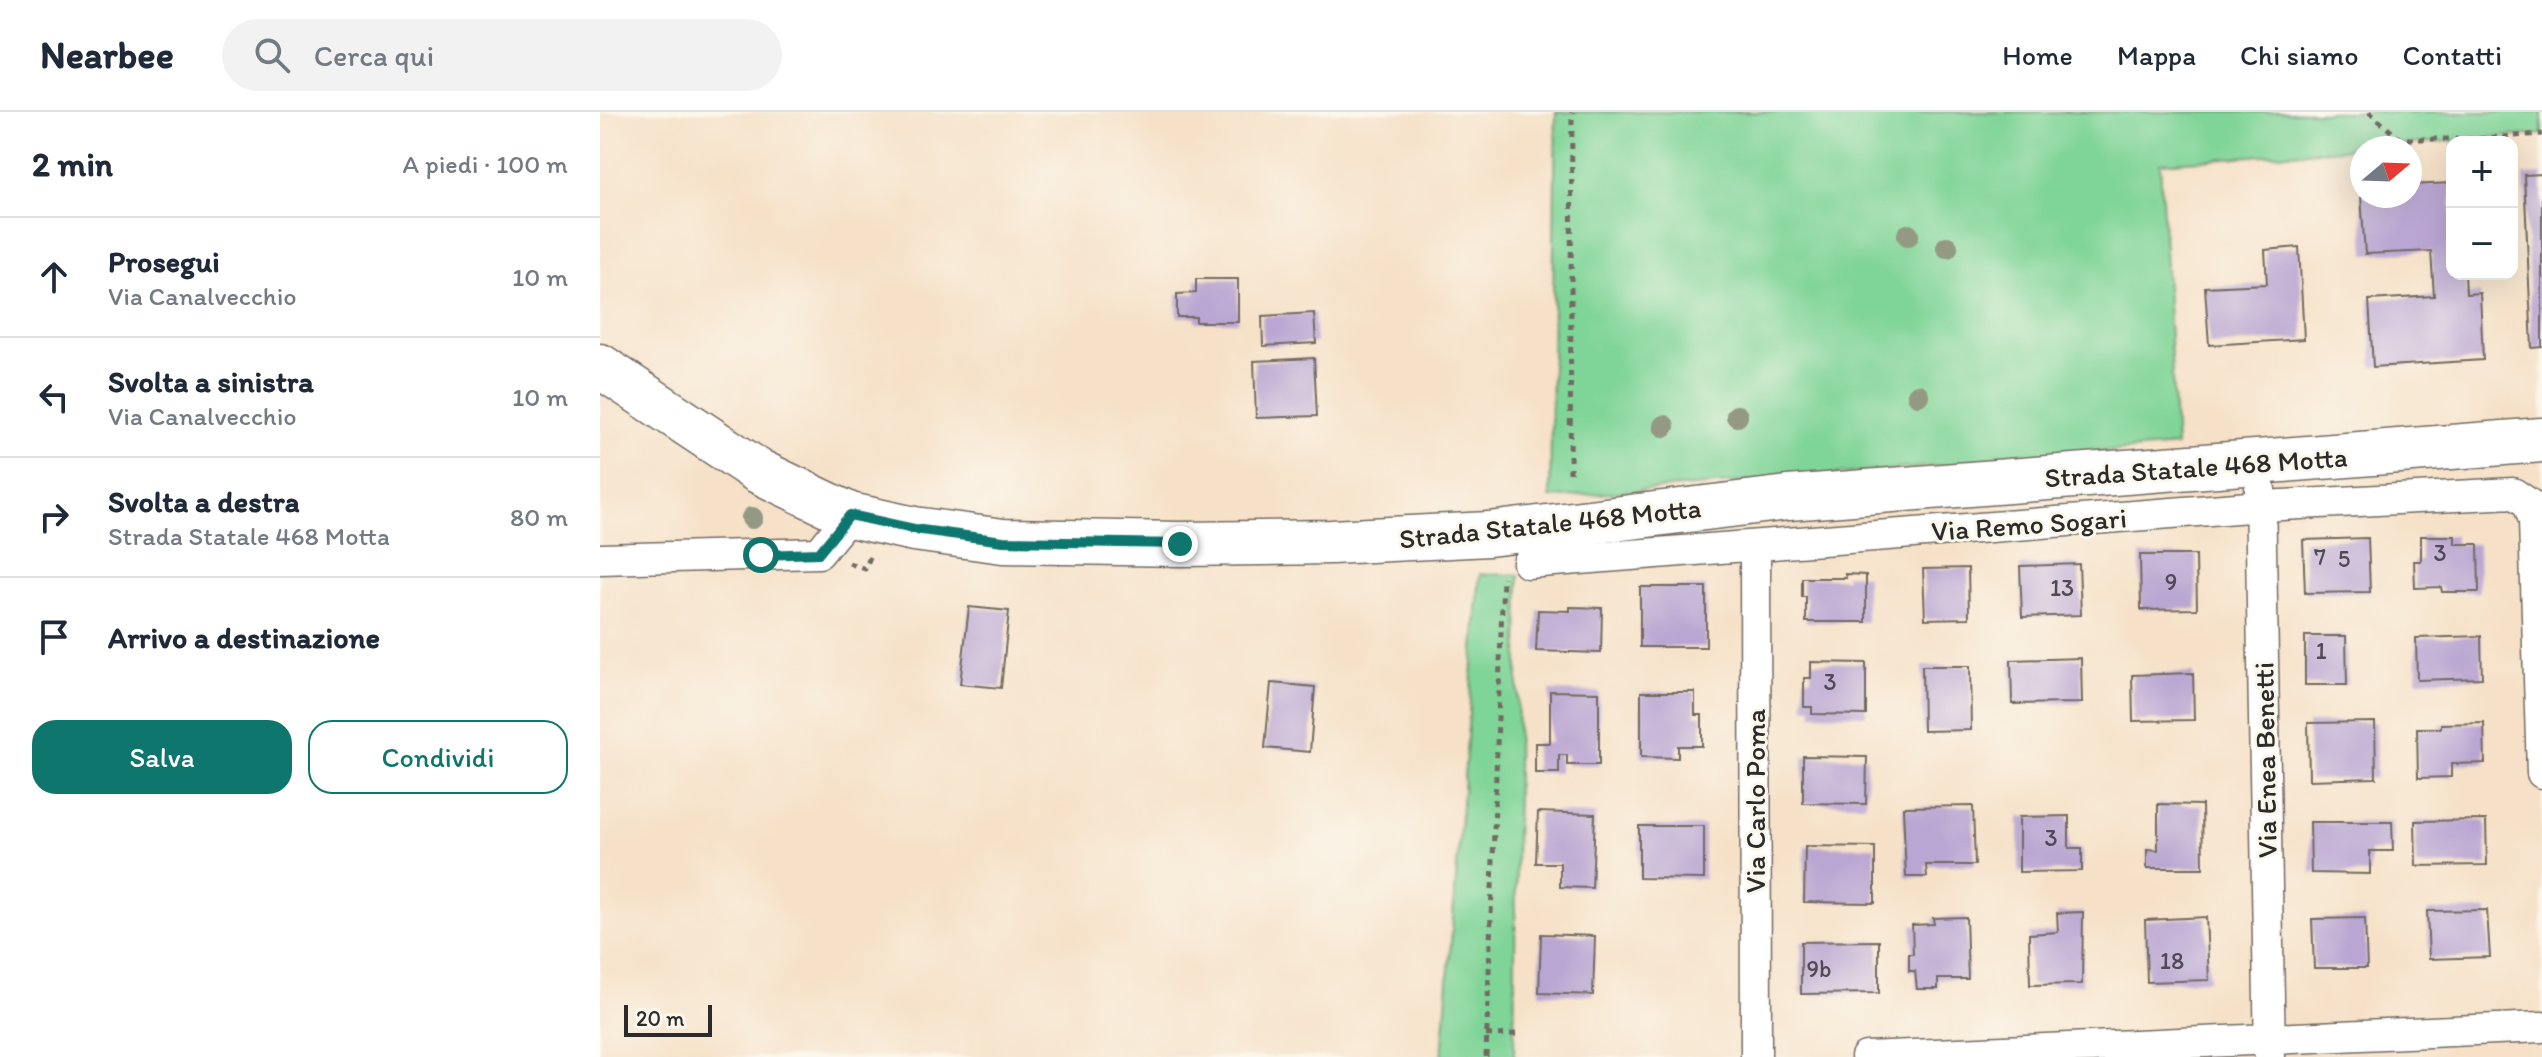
<!DOCTYPE html>
<html lang="it">
<head>
<meta charset="utf-8">
<style>
	body { margin:0; font-family:Itim,sans-serif; background:#f2f2f3; color:#1f2937 }
	.controls { position:absolute; right:24px; top:24px; display:grid; overflow:hidden; border-radius:16px; box-shadow:0 8px 32px #0002 }
	.controls button { width:72px; height:72px; display:grid; place-items:center; padding:0; border:0; border-bottom:2px solid #e0e1e3; background:#fff; color:#1f2937; font:40px sans-serif }
	.compass { position:absolute; left:1750px; top:24px; width:72px; height:72px; border-radius:50%; background:#fff; box-shadow:0 8px 32px #0002; rotate:71deg }
	.scale { position:absolute; left:24px; bottom:20px; width:88px; box-sizing:border-box; padding-left:8px; border:4px solid #2b2b2b; border-top:0; font-size:22px; line-height:28px; white-space:nowrap; color:#2b2b2b; -webkit-text-stroke:6px #fbf7ec; paint-order:stroke }
	.stop { position:absolute; width:24px; height:24px; margin:-18px; border:6px solid #0f766e; border-radius:50%; background:#fff }
	.stop.end { background:#0f766e; border-color:#fff; box-shadow:0 2px 8px #0008 }
	.list { margin:0; padding:0; list-style:none }
	h2 { display:flex; justify-content:space-between; align-items:center; height:104px; margin:0; padding:0 32px; font-size:34px }
	h2 small { font-size:26px; font-weight:400; color:#747a83 }
	.list li { display:grid; grid-template-columns:52px 1fr auto; gap:24px; align-items:center; box-sizing:border-box; height:120px; padding:0 32px; border-top:2px solid #e0e1e3 }
	.list b { display:block; font-size:30px; white-space:nowrap }
	.list p { margin:0; font-size:26px; white-space:nowrap; color:#747a83 }
	.list em { font-size:26px; font-style:normal; color:#747a83 }
	.actions { display:flex; gap:16px; padding:24px 32px }
	.actions a { flex:1; padding:18px 0; border:2px solid #0f766e; border-radius:24px; text-align:center; font-size:28px; color:#0f766e }
	.actions .main { background:#0f766e; color:#fff }
	.icon { flex:none; width:44px; height:44px; fill:none; stroke:currentColor; stroke-width:2; stroke-linecap:round; stroke-linejoin:round }
	.map { position:relative; flex:none; width:1942px; height:945px; overflow:hidden }
	header { display:flex; align-items:center; gap:48px; box-sizing:border-box; height:112px; padding:0 40px; background:#fff; border-bottom:2px solid #e0e1e3 }
	header strong { font-size:38px }
	nav { display:flex; gap:44px; margin-inline-start:auto; font-size:28px }
	.search { width:560px; height:72px; background:#f2f2f3; display:flex; align-items:center; gap:20px; box-sizing:border-box; padding:0 28px; border-radius:44px; color:#747a83; font-size:30px }
	main { display:flex }
	aside { flex:1; background:#fff }
	.map>svg:first-child { display:block }
	.green { fill:#7fd497; stroke:#558061; stroke-width:2 }
	.building { fill:#baa6d2 }
	.lines { fill:none; stroke-linecap:round; stroke-linejoin:round }
	.street-casing { stroke:#726b62; stroke-width:33 }
	.primary-casing { stroke:#726b62; stroke-width:47 }
	.path { stroke:#726b62; stroke-width:5; stroke-dasharray:6 6; stroke-linecap:butt }
	.street { stroke:#fff; stroke-width:30 }
	.primary { stroke:#fff; stroke-width:44 }
	.tree { fill:#949983 }
	.route { stroke:#0f766e; stroke-width:10 }
	.labels { text-anchor:middle; stroke-width:6; stroke-linejoin:round; paint-order:stroke }
	.number-label { font-size:24px; fill:#4f4a55 }
	.street-label { font-size:28px; fill:#2b2b2b; stroke:#fbf7ec }
</style>
</head>
<body>
<header>
<strong>Nearbee</strong>
<div class="search"><svg class="icon" aria-label="search" viewBox="0 0 24 24"><circle cx="10" cy="10" r="6"/><path d="M15 15l6 6"/></svg>Cerca qui</div>
<nav><a>Home</a><a>Mappa</a><a>Chi siamo</a><a>Contatti</a></nav>
</header>
<main>
<aside>
<h2>2 min<small>A piedi · 100 m</small></h2>
<ul class="list">
<li><svg class="icon" aria-label="ahead" viewBox="0 0 24 24"><path d="M12 20V5M6 11l6-6 6 6"/></svg><div><b>Prosegui</b><p>Via Canalvecchio</p></div><em>10 m</em></li>
<li><svg class="icon" aria-label="left" viewBox="0 0 24 24"><path d="M17 20v-9H6M10 6l-5 5 5 5"/></svg><div><b>Svolta a sinistra</b><p>Via Canalvecchio</p></div><em>10 m</em></li>
<li><svg class="icon" aria-label="right" viewBox="0 0 24 24"><path d="M7 20v-9h11M14 6l5 5-5 5"/></svg><div><b>Svolta a destra</b><p>Strada Statale 468 Motta</p></div><em>80 m</em></li>
<li><svg class="icon" aria-label="arrive" viewBox="0 0 24 24"><path d="M6 21V4h12l-3 4 3 4H6"/></svg><div><b>Arrivo a destinazione</b></div></li>
</ul>
<div class="actions"><a class="main">Salva</a><a>Condividi</a></div>
</aside>
<div class="map">
<svg width="1942" height="945" viewBox="0 0 1942 945">
	<rect width="100%" height="100%" fill="#fbf7ec"/>
	<filter id="ink" filterUnits="userSpaceOnUse"><feTurbulence type="fractalNoise" baseFrequency=".0125" numOctaves="2"/><feDisplacementMap in="SourceGraphic" scale="16" xChannelSelector="R" yChannelSelector="G"/><feConvolveMatrix kernelMatrix="1 2 1 2 8 2 1 2 1" color-interpolation-filters="sRGB"/></filter>
	<filter id="wash" filterUnits="userSpaceOnUse"><feTurbulence type="fractalNoise" baseFrequency=".006" numOctaves="4" result="noise"/><feDisplacementMap in="SourceGraphic" scale="32" xChannelSelector="R" yChannelSelector="G"/><feGaussianBlur stdDeviation="1.8" result="paint"/><feColorMatrix in="noise" values="0 0 0 0 0 0 0 0 0 0 0 0 0 0 0 0 0 1.4 0 .05"/><feComposite in="paint" operator="in"/></filter>
	<g filter="url(#wash)">
		<rect width="100%" height="100%" fill="#f6e1c8"/>
		<!-- green -->
		<path class="green" d="M956,0H1942V22L1560,51L1576,334L950,386Z
			M880,462L919,463L914,945H842Z"/>
		<g id="blocks">
			<!-- building -->
			<path class="building" d="M1942,62V235L1932,236L1924,63Z
				M1852,71V162H1865L1866,182L1880,181L1883,248L1773,255L1769,188L1834,184L1831,139L1765,142L1761,84H1810V73Z
				M1699,135L1704,227L1609,233L1605,175L1667,172L1665,138Z
				M596,167H638V210H596V205H577V182L596,181Z
				M714,201L716,231L663,234L662,204Z
				M714,246L717,304L656,306L654,249Z
				M1821,424H1855V432H1878L1879,480H1842L1841,475L1815,476L1814,449H1821Z
				M1768,426L1770,480L1705,481L1703,428Z
				M1540,443H1596L1597,497L1541,498Z
				M1479,452L1481,503L1422,505L1420,454Z
				M1368,456L1369,506L1325,507L1323,457Z
				M1245,462L1266,463V510H1206V485H1202V466H1246Z
				M1040,475H1106V535H1040Z
				M369,495L409,499L401,576L360,572Z
				M970,495L1002,496L1001,541L936,539L938,498L970,499Z
				M1705,524H1746L1747,573H1705Z
				M1881,524L1882,566L1817,568L1816,526Z
				M1481,546L1482,591L1412,592L1411,548Z
				M1211,550L1266,551V603L1212,602V595H1204V566H1211Z
				M1322,554H1370L1371,618L1323,619Z
				M1593,561L1594,608L1533,609L1532,563Z
				M671,571L715,575L710,640L665,636Z
				M950,579L999,580V653H967V643H959V661H935V631H950Z
				M1041,580H1095V603H1102V634H1078V646L1041,645Z
				M1775,610L1776,666L1709,668L1708,611Z
				M1884,611L1885,651L1851,652V665L1818,666L1817,616H1841V612Z
				M1203,644L1267,645L1266,692L1203,691Z
				M1558,692L1602,693L1603,756H1547V737L1558,738Z
				M1373,694L1375,753H1326L1327,765H1306L1303,695Z
				M938,700L995,702L992,776L960,775V751H936Z
				M1469,704V736H1482V759L1419,760V705Z
				M1886,708L1887,753L1816,754L1815,709Z
				M1710,710H1792L1793,739H1770V762L1711,761Z
				M1039,714H1104V767L1039,766Z
				M1205,734L1275,735V791L1204,790Z
				M1887,798L1890,845L1829,847L1827,799Z
				M1483,800L1482,872L1430,873L1429,822L1458,820L1457,801Z
				M1366,805L1368,867H1338V877H1317L1315,859H1309V842H1313L1312,813L1334,812L1333,806Z
				M1606,805L1609,868L1547,870L1545,808Z
				M1765,806L1767,856H1714L1712,807Z
				M941,822L995,824L993,883L939,881Z
				M1279,829V881L1201,882V830Z"/>
		</g>
	</g>
	<g filter="url(#ink)">
		<use href="#blocks" fill-opacity="0" stroke="#726b62" stroke-width="2"/>
		<g class="lines">
			<!-- street casing -->
			<g class="street-casing">
				<path id="street" d="M1660,377L1670,945
					M1155,434L1156,945
					M0,447L219,441L250,403
					M928,451L1662,394L1913,381L1928,391L1934,409L1942,661
					M1266,945L1942,915"/>
			</g>
			<!-- primary casing -->
			<g class="primary-casing">
				<path id="primary" d="M0,254L158,359L250,403L314,417L403,429L580,432L731,430L889,422L1188,386L1942,328"/>
			</g>
			<!-- path -->
			<path class="path" d="M1769,0L1800,27H1873L1942,22
				M970,361L972,0
				M249,451L265,457L270,445
				M886,923L920,922
				M886,945L903,465"/>
			<!-- street -->
			<use href="#street" class="street"/>
			<!-- primary -->
			<use href="#primary" class="primary"/>
		</g>
		<!-- trees -->
		<g class="tree">
			<circle cx="1308" cy="123" r="11"/>
			<circle cx="1347" cy="135" r="11"/>
			<circle cx="1318" cy="283" r="11"/>
			<circle cx="1137" cy="304" r="11"/>
			<circle cx="1064" cy="314" r="11"/>
			<circle cx="152" cy="406" r="11"/>
		</g>
	</g>
	<g class="lines" filter="url(#ink)">
		<!-- route -->
		<path class="route" d="M161,443L219,441L250,403L314,417L403,429L580,432"/>
	</g>
	<g class="labels">
		<!-- number labels -->
		<g class="number-label">
			<text x="1840" y="449">3</text>
			<text x="1720" y="453">7</text>
			<text x="1744" y="455">5</text>
			<text x="1571" y="478">9</text>
			<text x="1462" y="484">13</text>
			<text x="1721" y="547">1</text>
			<text x="1230" y="578">3</text>
			<text x="1451" y="734">3</text>
			<text x="1572" y="857">18</text>
			<text x="1219" y="865">9b</text>
		</g>
		<!-- street labels -->
		<g class="street-label">
			<text transform="translate(1596 355) rotate(-4)" y="10">Strada Statale 468 Motta</text>
			<text transform="translate(950 411) rotate(-6)" y="10">Strada Statale 468 Motta</text>
			<text transform="translate(1429 412) rotate(-4)" y="10">Via Remo Sogari</text>
			<text transform="translate(1665 648) rotate(-91)" y="10">Via Enea Benetti</text>
			<text transform="translate(1155 689) rotate(-90)" y="10">Via Carlo Poma</text>
		</g>
	</g>
</svg>
<div class="controls">
<button>+</button>
<button>−</button>
</div>
<svg class="compass" viewBox="-18 -18 36 36"><path d="M0-13l5 13h-10z" fill="#e53935"/><path d="M0 13l5-13h-10z" fill="#747a83"/></svg>
<div class="scale">20 m</div>
<div class="stop" style="left:161px;top:443px"></div>
<div class="stop end" style="left:580px;top:432px"></div>
</div>
</main>
</body>
</html>
